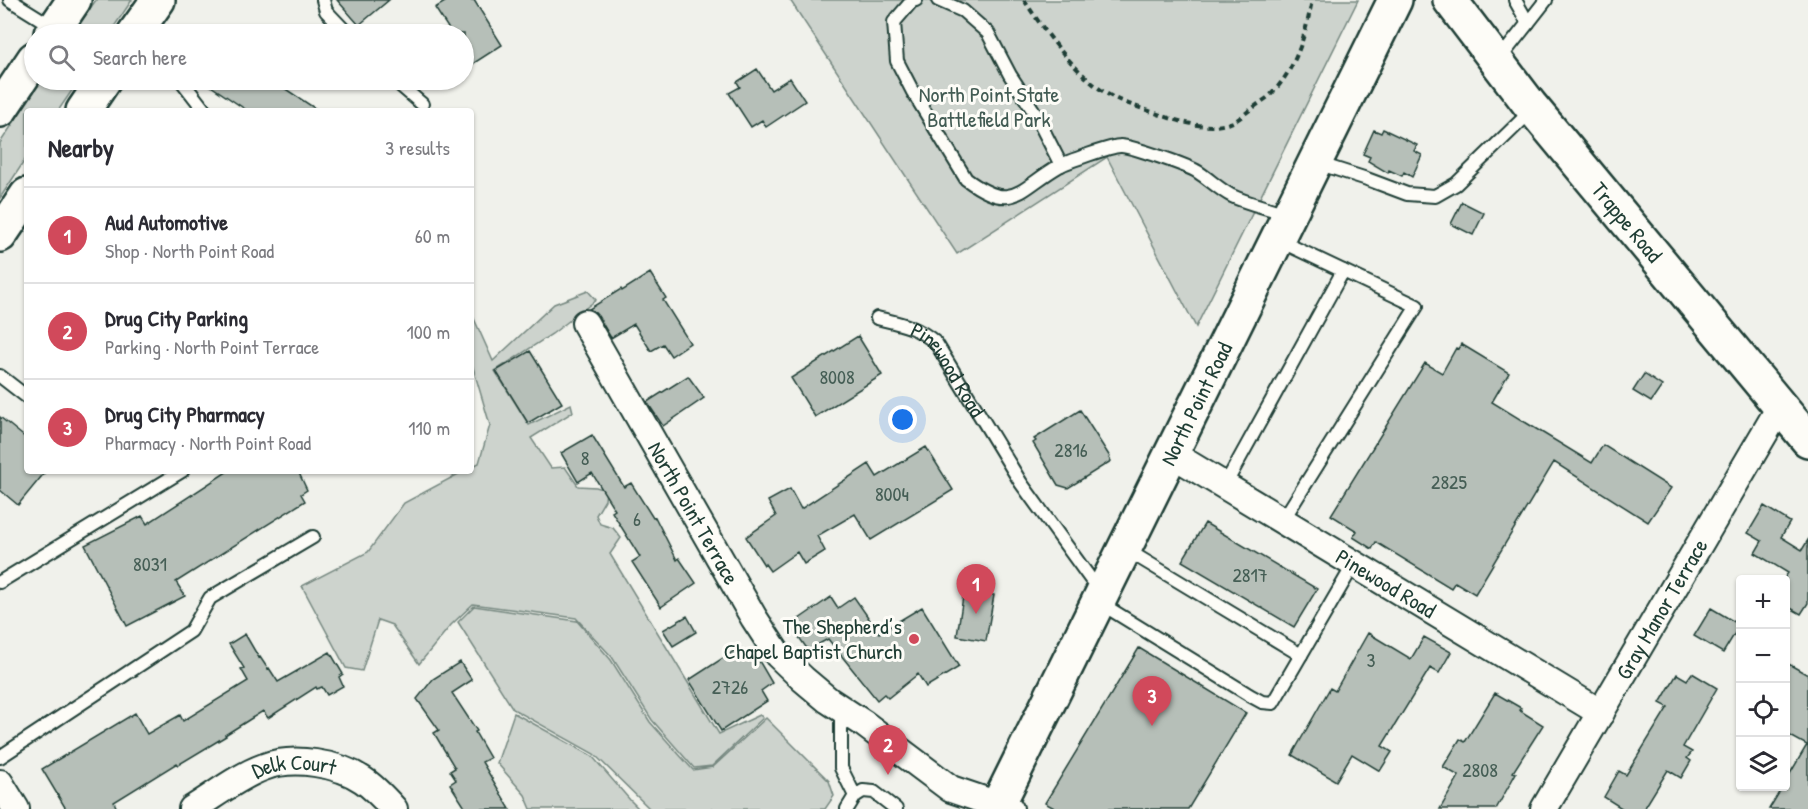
<!DOCTYPE html>
<html lang="en">
<head>
<meta charset="utf-8">
<style>
	body { margin:0; font-family:"Patrick Hand",sans-serif; background:#f7f7f7; color:#2b2b33 }
	.controls { position:absolute; right:18px; bottom:18px; display:grid; overflow:hidden; border-radius:6px; box-shadow:0 2px 4px #0004 }
	.controls button { width:54px; height:54px; display:grid; place-items:center; padding:0; border:0; border-bottom:2px solid #e1e1e2; background:#fff; color:#2b2b33; font:30px sans-serif }
	.you { position:absolute; left:903px; top:420px; width:21px; height:21px; margin:-15px; border:4px solid #fff; border-radius:50%; background:#1a73e8; box-shadow:0 0 0 9px #1a73e833 }
	.badge { display:grid; place-items:center; width:39px; height:39px; border-radius:50%; background:#d1495b; color:#fff; font-size:20px; font-weight:700 }
	.pin { position:absolute; translate:-50% -50px; filter:drop-shadow(0 2px 3px #0008) }
	.pin::after { content:''; position:absolute; top:32px; width:21px; height:18px; background:inherit; clip-path:polygon(0 0,100% 0,50% 100%) }
	.list { margin:0; padding:0; list-style:none }
	h2 { display:flex; justify-content:space-between; align-items:center; height:78px; margin:0; padding:0 24px; font-size:26px }
	h2 small { font-size:20px; font-weight:400; color:#7c7c81 }
	.list li { display:grid; grid-template-columns:39px 1fr auto; gap:18px; align-items:center; box-sizing:border-box; height:96px; padding:0 24px; border-top:2px solid #e1e1e2 }
	.list b { display:block; font-size:22px; white-space:nowrap }
	.list p { margin:0; font-size:20px; white-space:nowrap; color:#7c7c81 }
	.list em { font-size:20px; font-style:normal; color:#7c7c81 }
	.icon { flex:none; width:33px; height:33px; fill:none; stroke:currentColor; stroke-width:2; stroke-linecap:round; stroke-linejoin:round }
	.map { position:relative; flex:none; width:1808px; height:809px; overflow:hidden }
	.search { position:absolute; background:#fff; box-shadow:0 2px 4px #0004; left:24px; top:24px; width:450px; height:66px; display:flex; align-items:center; gap:15px; box-sizing:border-box; padding:0 21px; border-radius:33px; color:#7c7c81; font-size:22px }
	.panel { position:absolute; background:#fff; box-shadow:0 2px 4px #0004; left:24px; top:108px; width:450px; height:366px; border-radius:6px }
	.map>svg:first-child { display:block }
	.green { fill:#cdd3cd; stroke:#768880; stroke-width:1.5 }
	.building { fill:#b6bfb8; stroke:#1f3d34; stroke-width:1.5 }
	.lines { fill:none; stroke-linecap:round; stroke-linejoin:round }
	.lane-casing { stroke:#1f3d34; stroke-width:16 }
	.street-casing { stroke:#1f3d34; stroke-width:30 }
	.secondary-casing { stroke:#1f3d34; stroke-width:38 }
	.path { stroke:#1f3d34; stroke-width:4; stroke-dasharray:6 4.5; stroke-linecap:butt }
	.lane { stroke:#fdfcf7; stroke-width:12 }
	.street { stroke:#fdfcf7; stroke-width:26 }
	.secondary { stroke:#fdfcf7; stroke-width:33 }
	.poi-dot { fill:#d1495b; stroke:#fdfcf7; stroke-width:2 }
	.labels { text-anchor:middle; stroke-width:6; stroke-linejoin:round; paint-order:stroke }
	.number-label { font-size:20px; fill:#455e55 }
	.park-label { font-size:22px; fill:#425b53; stroke:#fdfcf7 }
	.street-label { font-size:22px; fill:#1f3d34; stroke:#fdfcf7 }
	.poi-label { font-size:22px; fill:#1f3d34; stroke:#fdfcf7; text-anchor:end }
</style>
</head>
<body>
<div class="map">
<svg width="1808" height="809" viewBox="0 0 1808 809">
	<rect width="100%" height="100%" fill="#f0f1eb"/>
	<filter id="ink" filterUnits="userSpaceOnUse"><feTurbulence type="fractalNoise" baseFrequency=".0167" numOctaves="2"/><feDisplacementMap in="SourceGraphic" scale="12" xChannelSelector="R" yChannelSelector="G"/><feConvolveMatrix kernelMatrix="1 2 1 2 8 2 1 2 1" color-interpolation-filters="sRGB"/></filter>
	<g filter="url(#ink)">
		<!-- green -->
		<path class="green" d="M96,0H132L109,34H72Z
			M790,0H1358L1196,327L1107,157L957,254Z
			M42,80H79L58,111H27V157L0,198V143Z
			M588,291L596,300L552,334L495,371L529,425L571,404L573,412L531,438L551,468L565,467L578,486L596,487L606,490L605,500L596,515L600,524L613,528L621,538L610,554L719,734L760,715L763,718L712,766L694,768L652,720L612,657L576,618L473,604L451,625L419,664L392,625L378,620L362,671L346,668L302,586L368,552L404,503L464,471H471V467L479,463L490,425L471,361V312L493,361L554,304Z
			M474,606L577,621L611,660L650,722L693,770L713,767L766,718L829,781L834,796L825,809H650L594,754L513,709L458,622Z
			M514,713L592,756L630,800L639,809H531L525,795L497,763Z"/>
		<!-- building -->
		<path class="building" d="M337,0H389L359,25Z
			M448,0H474L502,45L471,65L464,53V34H452L435,8Z
			M757,69L771,90L790,78L805,101L766,127L762,120L751,127L729,93L740,87L737,82Z
			M202,80H272L319,111H248Z
			M1383,129L1417,145L1414,151L1422,155L1412,177L1404,172L1402,176L1389,170L1388,173L1368,161L1370,157L1363,154L1374,130L1381,133Z
			M1462,202L1484,213L1473,235L1451,224Z
			M650,273L666,298L663,300L690,343L671,356L663,344L651,351L634,324L611,338L598,316L589,309L621,289L622,291Z
			M858,336L882,375L815,417L791,378Z
			M1461,344L1509,373L1492,402L1592,463L1603,445L1671,488L1648,522L1554,462L1475,594L1455,582L1451,588L1376,542L1372,549L1353,537L1357,531L1331,515L1425,363L1442,373L1456,348L1458,349Z
			M530,351L562,403L528,423L496,371Z
			M1644,374L1662,386L1651,402L1633,391Z
			M688,376L704,398L663,426L647,402Z
			M1080,410L1110,457L1109,458L1111,461L1068,488L1058,485L1033,443L1036,441L1034,439Z
			M0,417L27,439V471H46L18,505L0,490Z
			M592,435L624,487L631,483L653,518L655,517L677,560L679,558L696,583L661,607L632,562L640,557L612,512L615,510L592,473L578,482L561,453Z
			M926,447L953,490L871,540L855,514L817,536L825,551L804,564L797,552L770,571L765,564L764,565L746,537L776,516L768,501L790,489L801,509L869,464L877,477Z
			M228,471H298L307,490L301,494L305,501L176,582L185,596L127,626L85,545L142,516L147,524Z
			M1764,506L1790,522L1781,537L1802,550L1808,540V603L1801,614L1785,605V577L1788,573L1755,553L1762,541L1748,533Z
			M1205,523L1317,589L1294,627L1182,561Z
			M964,590L994,595L986,641L957,636Z
			M831,597L838,608L854,597L879,633L922,607L959,667L926,687L918,674L888,698L884,694L877,700L828,639L808,650L791,626L800,620L799,619Z
			M1711,608L1740,625L1723,653L1694,636Z
			M687,616L696,632L673,646L663,630Z
			M1368,633L1411,659L1424,637L1451,652L1439,673L1430,668L1382,746L1392,752L1380,771L1352,754L1336,781L1292,755L1330,688L1335,691Z
			M245,634L259,658L260,657L268,669L269,668L278,682L330,652L343,674L339,677L343,686L327,695L322,687L317,689L316,687L268,718L263,711L225,735L226,736L178,765L177,763L114,802L117,809H66L42,769L135,713L147,734L180,715L183,721L248,681L241,669L244,668L229,644Z
			M740,647L747,659L755,654L772,683L761,691L767,701L721,731L689,680Z
			M1139,648L1246,713L1188,809H1056L1045,803Z
			M460,662L472,680L452,693L477,731L475,732L490,758L482,762L510,809H466L450,784L456,780L450,771L455,768L434,733L439,730L417,699L433,679Z
			M1785,662L1808,675V809H1769L1783,786H1785V782L1807,745L1785,733Z
			M1692,673L1717,688L1683,747L1692,752L1687,758L1691,761L1681,778L1668,770L1644,809H1623L1604,797L1619,771L1626,775L1668,707L1660,703L1677,674L1687,680Z
			M1495,693L1521,708L1519,710L1543,725L1513,772L1516,773L1496,809H1440L1459,776L1443,767L1460,739L1465,742Z"/>
		<g class="lines">
			<!-- lane casing -->
			<g class="lane-casing">
				<g id="lane">
					<path d="M10,0L55,28"/>
					<path d="M323,0L326,11L348,34"/>
					<path d="M916,0L912,1L894,22L897,61L913,92L966,179C1013,214 1019,189 1059,166C1066,162 1112,146 1120,146C1129,145 1189,166 1198,172C1209,179 1220,190 1232,196C1249,204 1270,208 1288,215"/>
					<path d="M938,0L963,11L988,33L1010,75L1033,110L1061,165"/>
					<path d="M1528,23L1546,0"/>
					<path d="M1498,61L1528,23L1515,0"/>
					<path d="M181,80L205,111"/>
					<path d="M394,80L422,104"/>
					<path d="M1317,163L1367,179L1407,194L1435,196L1456,184L1533,109"/>
					<path d="M1278,240L1417,306L1283,520"/>
					<path id="s1" d="M877,318C902,324 916,326 936,343L1021,483L1100,592"/>
					<path d="M0,376L27,397"/>
					<path d="M1225,485L1343,271"/>
					<path d="M1125,549L1301,655"/>
					<path d="M0,582L182,471"/>
					<path d="M1100,603L1251,696L1262,702L1273,703L1354,564"/>
					<path d="M841,709V768L855,796"/>
					<path d="M0,757L191,631L210,598L313,537"/>
					<path d="M847,809L855,796L863,791L874,792L896,809"/>
				</g>
			</g>
			<!-- street casing -->
			<g class="street-casing">
				<g id="street">
					<path id="s2" d="M585,323L754,618L778,655L803,679L828,700L863,723L951,789L1010,809"/>
					<path id="s3" d="M1172,454L1601,713"/>
					<path d="M0,783L16,809"/>
					<path id="s4" d="M192,809C215,795 239,776 264,767C293,756 338,763 363,780C375,788 384,798 394,809"/>
					<path id="s5" d="M1544,809L1780,407"/>
				</g>
			</g>
			<!-- secondary casing -->
			<g class="secondary-casing">
				<g id="secondary">
					<path id="s6" d="M1450,0L1530,105L1808,440"/>
					<path d="M51,34L74,0"/>
					<path d="M134,34L158,0"/>
					<path d="M0,110L34,59"/>
					<path d="M83,111L104,80"/>
					<path d="M0,235L27,195"/>
					<path id="s7" d="M996,809L1395,0"/>
				</g>
			</g>
			<!-- path -->
			<path class="path" d="M1024,0C1043,29 1064,58 1090,81C1111,100 1129,104 1155,113C1177,121 1207,131 1230,123C1238,121 1246,112 1253,108C1260,102 1269,98 1274,91C1297,66 1306,33 1312,0"/>
			<!-- lane -->
			<use href="#lane" class="lane"/>
			<!-- street -->
			<use href="#street" class="street"/>
			<!-- secondary -->
			<use href="#secondary" class="secondary"/>
		</g>
	</g>
	<!-- markers -->
	<circle class="poi-dot" cx="914" cy="639" r="6"/>
	<g class="labels">
		<!-- number labels -->
		<g class="number-label">
			<text x="837" y="384">8008</text>
			<text x="1071" y="457">2816</text>
			<text x="585" y="465">8</text>
			<text x="1449" y="489">2825</text>
			<text x="892" y="501">8004</text>
			<text x="637" y="526">6</text>
			<text x="150" y="571">8031</text>
			<text x="1250" y="582">2817</text>
			<text x="1371" y="667">3</text>
			<text x="730" y="694">2726</text>
			<text x="1480" y="777">2808</text>
		</g>
		<!-- park labels -->
		<g class="park-label">
			<text x="989" y="102">North Point State<tspan x="989" dy="25">Battlefield Park</tspan></text>
		</g>
		<!-- street labels -->
		<g class="street-label">
			<text dy="8" stroke="none"><textPath href="#s6" startOffset="284">Trappe Road</textPath></text>
			<text dy="8" stroke="none"><textPath href="#s1" startOffset="93">Pinewood Road</textPath></text>
			<text dy="8" stroke="none"><textPath href="#s7" startOffset="452">North Point Road</textPath></text>
			<text dy="8" stroke="none"><textPath href="#s2" startOffset="219">North Point Terrace</textPath></text>
			<text dy="8" stroke="none"><textPath href="#s3" startOffset="250">Pinewood Road</textPath></text>
			<text dy="8" stroke="none"><textPath href="#s5" startOffset="232">Gray Manor Terrace</textPath></text>
			<text dy="8" stroke="none"><textPath href="#s4" startOffset="114">Delk Court</textPath></text>
		</g>
		<!-- poi labels -->
		<g class="poi-label">
			<text x="902" y="634">The Shepherd’s<tspan x="902" dy="25">Chapel Baptist Church</tspan></text>
		</g>
	</g>
</svg>
<div class="controls">
<button>+</button>
<button>−</button>
<button><svg class="icon" aria-label="locate" viewBox="0 0 24 24"><circle cx="12" cy="12" r="6"/><path d="M12 2v4M12 18v4M2 12h4M18 12h4"/></svg></button>
<button><svg class="icon" aria-label="layers" viewBox="0 0 24 24"><path d="M12 4l9 5-9 5-9-5zM3 14l9 5 9-5"/></svg></button>
</div>
<div class="you"></div>
<div class="pin badge" style="left:976px;top:614px">1</div>
<div class="pin badge" style="left:888px;top:775px">2</div>
<div class="pin badge" style="left:1152px;top:726px">3</div>
<div class="search"><svg class="icon" aria-label="search" viewBox="0 0 24 24"><circle cx="10" cy="10" r="6"/><path d="M15 15l6 6"/></svg>Search here</div>
<section class="panel">
<h2>Nearby<small>3 results</small></h2>
<ul class="list">
<li><span class="badge">1</span><div><b>Aud Automotive</b><p>Shop · North Point Road</p></div><em>60 m</em></li>
<li><span class="badge">2</span><div><b>Drug City Parking</b><p>Parking · North Point Terrace</p></div><em>100 m</em></li>
<li><span class="badge">3</span><div><b>Drug City Pharmacy</b><p>Pharmacy · North Point Road</p></div><em>110 m</em></li>
</ul>
</section>
</div>
</body>
</html>
